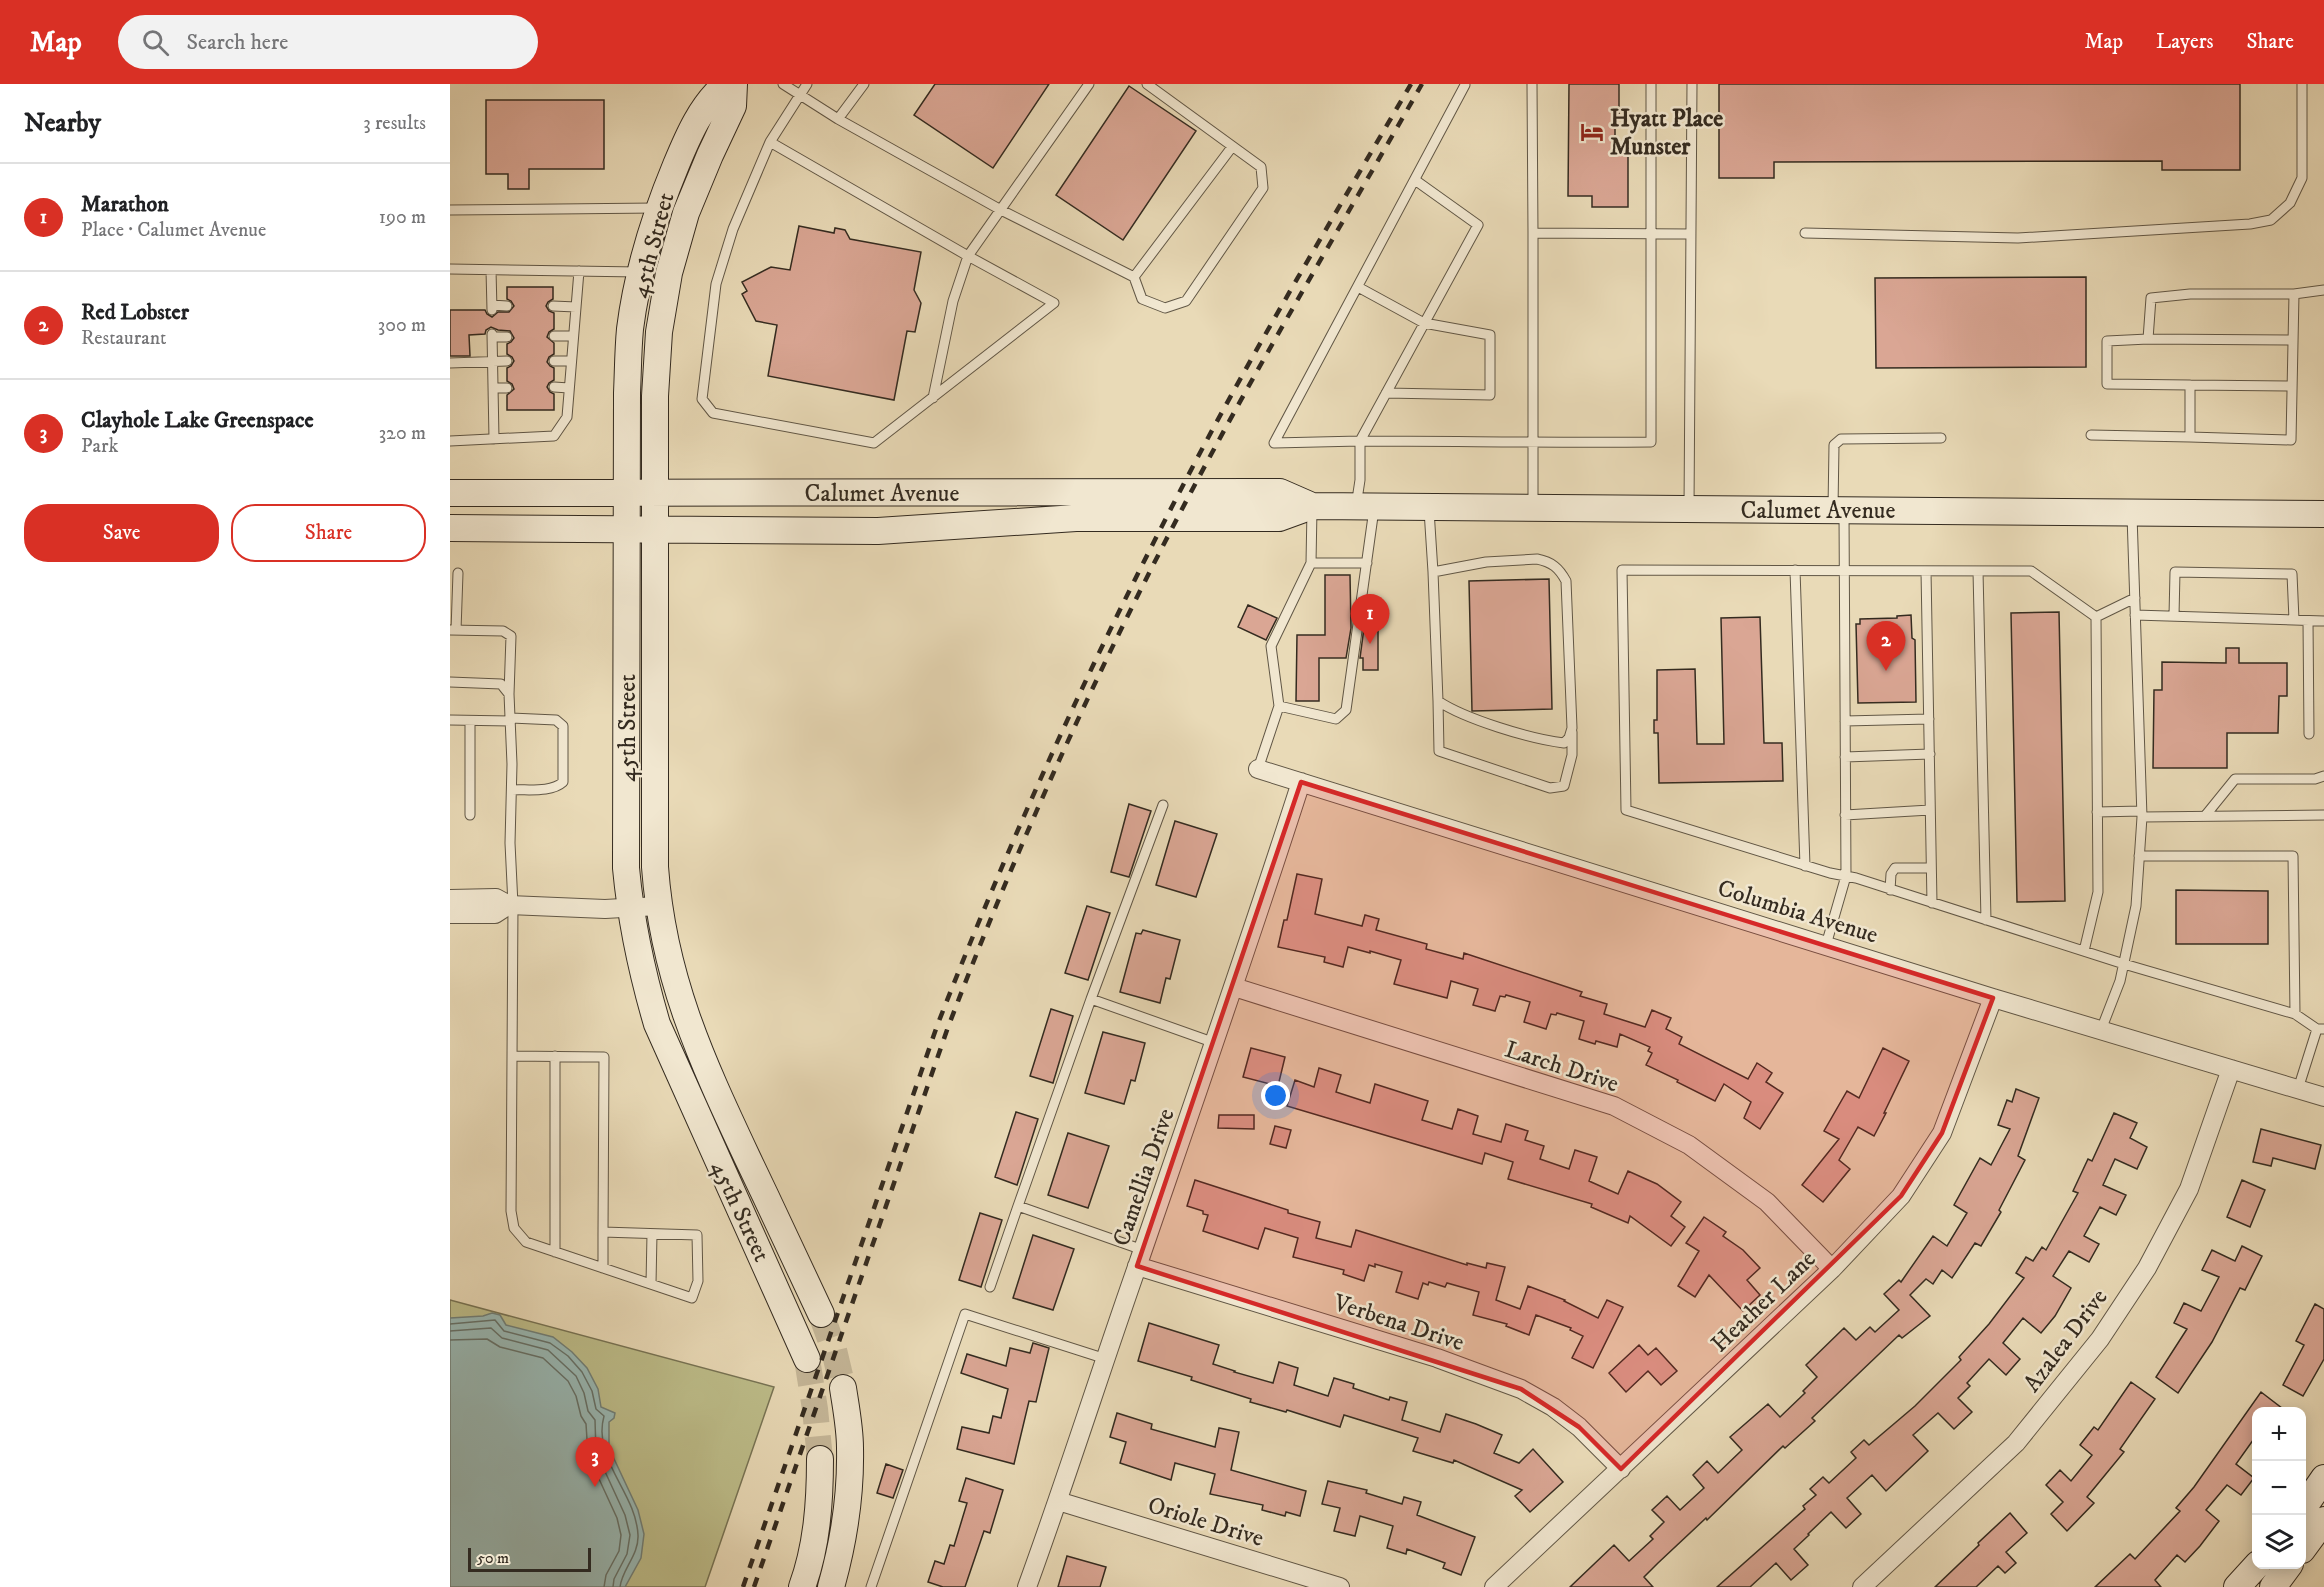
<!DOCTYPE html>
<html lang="en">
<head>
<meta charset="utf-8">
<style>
	body { margin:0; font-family:"IM FELL DW Pica",serif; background:#f2f2f2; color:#202124 }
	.controls { position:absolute; right:18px; bottom:18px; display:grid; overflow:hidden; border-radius:12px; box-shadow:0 3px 15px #0003 }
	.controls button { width:54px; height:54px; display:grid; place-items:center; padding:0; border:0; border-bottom:2px solid #e0e0e0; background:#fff; color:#202124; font:30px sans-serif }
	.scale { position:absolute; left:18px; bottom:15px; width:123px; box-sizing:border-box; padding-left:6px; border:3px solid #342b20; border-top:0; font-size:16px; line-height:21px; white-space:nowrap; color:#342b20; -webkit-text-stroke:4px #f1e7d0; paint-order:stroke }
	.you { position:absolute; left:826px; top:1012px; width:21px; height:21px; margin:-15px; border:4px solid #fff; border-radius:50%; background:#1a73e8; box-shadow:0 0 0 9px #1a73e833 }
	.badge { display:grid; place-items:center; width:39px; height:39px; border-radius:50%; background:#d93025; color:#fff; font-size:20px; font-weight:700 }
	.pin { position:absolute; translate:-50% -50px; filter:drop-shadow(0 2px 3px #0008) }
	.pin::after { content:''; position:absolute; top:32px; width:21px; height:18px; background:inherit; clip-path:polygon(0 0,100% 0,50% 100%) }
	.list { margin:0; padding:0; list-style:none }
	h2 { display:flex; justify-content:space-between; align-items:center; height:78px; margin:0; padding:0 24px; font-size:26px }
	h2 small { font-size:20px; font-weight:400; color:#757577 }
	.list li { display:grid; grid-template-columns:39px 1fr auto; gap:18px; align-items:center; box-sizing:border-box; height:108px; padding:0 24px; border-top:2px solid #e0e0e0 }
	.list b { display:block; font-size:22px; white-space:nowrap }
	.list p { margin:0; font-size:20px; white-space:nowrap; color:#757577 }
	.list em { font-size:20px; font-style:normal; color:#757577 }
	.actions { display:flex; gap:12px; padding:18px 24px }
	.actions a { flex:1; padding:14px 0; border:2px solid #d93025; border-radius:24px; text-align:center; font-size:21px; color:#d93025 }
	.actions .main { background:#d93025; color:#fff }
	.icon { flex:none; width:33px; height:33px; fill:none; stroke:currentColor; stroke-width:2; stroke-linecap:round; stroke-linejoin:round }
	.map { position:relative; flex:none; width:1874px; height:1503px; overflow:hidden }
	header { display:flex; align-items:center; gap:36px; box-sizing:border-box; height:84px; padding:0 30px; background:#d93025; color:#fff }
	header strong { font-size:28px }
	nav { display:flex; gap:33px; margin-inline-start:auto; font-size:21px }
	.search { width:420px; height:54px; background:#f2f2f2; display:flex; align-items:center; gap:15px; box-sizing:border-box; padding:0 21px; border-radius:33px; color:#757577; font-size:22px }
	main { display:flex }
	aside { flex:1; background:#fff }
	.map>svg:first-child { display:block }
	.green { fill:#bdbd8a; stroke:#787455; stroke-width:1.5 }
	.water { fill:#99b9b5; stroke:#718079; stroke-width:1.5 }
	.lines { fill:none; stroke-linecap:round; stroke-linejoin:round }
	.shore { stroke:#66726a; stroke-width:1.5 }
	.building { fill:#daa694; stroke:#342b20; stroke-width:1.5 }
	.secondary-tunnel { stroke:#c5b799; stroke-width:26; stroke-dasharray:26 13; stroke-linecap:butt }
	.lane-casing { stroke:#615746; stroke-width:11 }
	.street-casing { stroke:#615746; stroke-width:20 }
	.secondary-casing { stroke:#342b20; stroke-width:28 }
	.lane { stroke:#f1e7d0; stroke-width:9 }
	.street { stroke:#f1e7d0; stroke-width:18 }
	.secondary { stroke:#f1e7d0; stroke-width:26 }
	.rail { stroke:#342b20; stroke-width:4.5; stroke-dasharray:10 10; stroke-linecap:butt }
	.marked { fill:#d62828; fill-opacity:0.2; stroke:#d62828; stroke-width:4.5; stroke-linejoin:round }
	.labels { text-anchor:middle; stroke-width:5; stroke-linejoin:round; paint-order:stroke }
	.poi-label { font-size:24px; font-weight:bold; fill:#342b20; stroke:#f1e7d0; text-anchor:start }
	.street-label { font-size:24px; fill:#342b20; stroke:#f1e7d0 }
</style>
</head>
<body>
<header>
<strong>Map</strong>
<div class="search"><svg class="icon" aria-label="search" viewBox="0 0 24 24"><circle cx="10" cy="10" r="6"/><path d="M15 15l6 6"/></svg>Search here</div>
<nav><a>Map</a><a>Layers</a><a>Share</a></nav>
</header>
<main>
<aside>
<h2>Nearby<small>3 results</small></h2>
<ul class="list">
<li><span class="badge">1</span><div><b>Marathon</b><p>Place · Calumet Avenue</p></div><em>190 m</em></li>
<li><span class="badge">2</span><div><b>Red Lobster</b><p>Restaurant</p></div><em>300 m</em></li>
<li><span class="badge">3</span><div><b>Clayhole Lake Greenspace</b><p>Park</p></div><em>320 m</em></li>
</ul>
<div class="actions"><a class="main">Save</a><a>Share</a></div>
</aside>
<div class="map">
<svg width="1874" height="1503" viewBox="0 0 1874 1503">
	<rect width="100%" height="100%" fill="#e9dab7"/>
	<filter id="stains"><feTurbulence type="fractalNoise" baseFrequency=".00333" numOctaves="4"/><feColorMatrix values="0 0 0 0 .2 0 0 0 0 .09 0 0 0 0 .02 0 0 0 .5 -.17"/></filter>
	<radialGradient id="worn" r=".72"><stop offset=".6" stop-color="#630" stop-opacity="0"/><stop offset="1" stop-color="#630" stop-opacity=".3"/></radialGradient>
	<!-- green -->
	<path class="green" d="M0,1216L324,1303L255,1503H0Z"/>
	<!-- water -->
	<path class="water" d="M42,1229L50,1231L56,1241L103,1253L122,1268L137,1284L148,1305L151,1323L165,1329L164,1334L159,1338V1364L188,1426L194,1450L191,1474L175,1503H0V1234L33,1232Z"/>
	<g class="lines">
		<!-- shore -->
		<path class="shore" d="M0,1240L45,1236L54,1247L100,1259L118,1272L132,1288L142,1307L146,1325L154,1332C142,1376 186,1408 188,1451C189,1471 172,1485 170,1503
			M0,1247L41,1244L52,1254L98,1266L126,1292L134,1309L138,1327L145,1336L146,1368L175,1431L180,1451L177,1470L164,1495L163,1503
			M0,1256L37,1255L50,1263L93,1274L118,1297L126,1312L131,1332L136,1340L138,1371L167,1434L171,1451L169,1467L156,1491L154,1503"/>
	</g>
	<!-- building -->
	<path class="building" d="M485,0H599L543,84L464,31Z
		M1119,0H1169V31H1165V66H1178V123H1142V112H1118Z
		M1269,0H1790V86H1712V77L1324,78V94H1269Z
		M679,2L746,47L673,156L606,111Z
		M36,16H154V85H79V105H58V90H36Z
		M349,142L384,149L385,144L395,146L400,155L471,168L464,206L471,219L465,248L457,247L444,316L318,292L327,241L306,237L292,210L297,207L292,198L321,183L340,186Z
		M1636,193V283L1426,284L1425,194Z
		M57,203H103V215L98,218L96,222L99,227L104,229V245L99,248L97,253L104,259V270L99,273L97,278L100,282L104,284V296L99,299L97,303L100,308L104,310V326H57V311L64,305L62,300L57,297V284L61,282L64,277L62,273L57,270V260L61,258L64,254L60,247L48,246L41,243L36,246L35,250L19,251L20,272H0V226H35L37,230L42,233L48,228H59L64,222L61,217L57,215Z
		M875,491H900L901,544L896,574H869V617H846L847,551H875Z
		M1099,495L1102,625L1022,627L1019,497Z
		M798,521L827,534L816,556L788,543Z
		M1609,528L1615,817L1567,818L1561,529Z
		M1461,531L1462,554L1465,556L1466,618L1408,619L1406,540H1410V535L1447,534V532Z
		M1310,533L1314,659H1332L1333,697L1209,699L1208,649H1204V636H1207V586L1245,585L1247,660H1274L1271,534Z
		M914,544H928V586H913V574H910Z
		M1776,564H1789V579H1837V612H1829L1828,649H1777V684H1703L1704,606H1712V578L1776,579Z
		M679,720L701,727L679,793L661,788Z
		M725,737L767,750L746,813L706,801Z
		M847,790L872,795L865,830L912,842L915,831L929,835L926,846L977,860L976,865L1013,875L1014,869L1132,908L1130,912L1157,920L1154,930L1195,943L1202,926L1221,934L1216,945L1232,953L1229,960L1298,995L1307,979L1322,989L1316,998L1333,1009L1310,1045L1294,1034L1301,1018L1274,1000L1265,1017L1227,998L1228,996L1196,981L1202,969L1198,967L1200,963L1170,950L1167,963L1146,957L1145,960L1129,955L1134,937L1107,929L1106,931L1101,930L1096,945L1074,938L1080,918L1056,911L1055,913L1050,912L1045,927L1023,921L1028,905L1001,897L997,914L944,900L951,876L920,867V869L898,863L893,883L874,878L875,873L828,863L834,836H837Z
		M1726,806L1818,807V860H1726Z
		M637,822L660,829L638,896L615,889Z
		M693,846L730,856L720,895L716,894L710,919L670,908L686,849L691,850Z
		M601,925L623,932L603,999L580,992Z
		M653,948L695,959L685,997L681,996L674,1020L635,1009Z
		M801,964L835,973L828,1002L793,993Z
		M1433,964L1459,977L1434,1029H1436L1424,1052L1408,1043L1389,1076L1400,1085L1373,1118L1352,1101L1389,1055L1374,1047L1397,1007L1409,1014Z
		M869,984L891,991L886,1008L920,1019L925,1000L978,1017L972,1036L1002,1045L1008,1025L1028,1032L1023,1050L1051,1058L1056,1040L1078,1047L1075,1056L1094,1062L1090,1075L1119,1085L1125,1066L1147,1073L1139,1097L1168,1110L1178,1087L1207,1100L1231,1118L1221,1132L1235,1143L1221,1162L1180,1132L1178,1139L1141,1123L1142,1120L1058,1095L1063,1078L1035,1069L1032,1080L837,1022L845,996L864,1003Z
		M1566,1005L1589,1014L1568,1072L1575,1076L1549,1126L1551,1128L1531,1162L1525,1159L1502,1194L1492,1186L1483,1200L1476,1195L1460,1211L1480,1232L1452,1254L1449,1251L1362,1334L1365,1337L1335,1364L1333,1362L1257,1436L1256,1434L1208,1479L1194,1493L1203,1503H1120L1164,1461L1179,1477L1203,1455L1200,1452L1214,1438L1202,1426L1217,1412L1230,1426L1254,1404L1243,1391L1257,1377L1268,1389L1292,1366L1280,1353L1318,1320L1330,1333L1355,1309L1353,1307L1367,1293L1356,1281L1394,1244L1406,1256L1420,1243L1425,1248L1449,1226L1434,1210L1449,1196L1451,1198L1483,1152L1497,1162L1517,1129L1504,1121L1530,1074L1541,1081L1560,1045L1548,1041L1557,1016L1562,1018Z
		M566,1028L588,1035L567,1101L545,1093Z
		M1664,1029L1687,1039L1680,1054L1697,1063L1687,1085L1665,1075L1653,1101L1676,1111L1666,1131L1650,1123L1634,1152L1649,1160L1639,1178L1619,1167L1603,1192L1621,1204L1605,1232L1591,1249L1573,1234L1553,1259L1570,1275L1556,1291L1539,1275L1517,1299L1520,1302L1508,1314L1522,1328L1504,1345L1488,1329L1463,1351L1478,1367L1436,1407L1422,1391L1397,1414L1411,1430L1396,1444L1381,1428L1358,1450L1359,1451L1344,1465L1358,1481L1341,1496L1326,1479L1300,1503H1267L1355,1425L1353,1422L1366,1411L1360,1405L1373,1393L1379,1399L1406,1374L1401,1368L1414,1356L1419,1361L1465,1322L1511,1276L1509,1273L1539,1240L1574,1194L1566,1189L1576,1173L1583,1177L1592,1163L1596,1166L1628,1109L1623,1107L1638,1075L1642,1077Z
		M769,1031H804V1045L768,1044Z
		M825,1042L841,1046L836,1064L820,1060Z
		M1811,1045L1871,1061L1865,1085L1823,1074L1821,1082L1803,1078Z
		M618,1049L659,1062L638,1124L598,1111Z
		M745,1096L838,1126V1129L870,1138L866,1154L901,1163L906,1146L1017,1181V1179L1036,1184L1037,1179L1055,1183L1046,1216L1070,1225L1078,1202L1115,1216L1114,1217L1148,1234L1157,1216L1173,1223L1143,1284L1122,1274L1133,1252L1120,1246L1121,1244L1086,1231L1079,1251L1056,1242L1057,1240L1023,1231L1029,1208L997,1199L995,1203L979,1198L978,1201L973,1199L968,1215L946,1208L952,1188L925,1180V1183L919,1181L914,1197L893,1190L894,1186L843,1173L848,1154L815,1144L808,1165L753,1147L758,1131L753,1130V1127L737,1122Z
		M1792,1096L1815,1106L1800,1143L1777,1133Z
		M530,1129L552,1136L531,1203L509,1196Z
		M1254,1133L1276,1148L1273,1152L1293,1166L1310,1184L1297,1196L1310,1211L1293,1227L1259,1191L1245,1213L1228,1202L1249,1167L1236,1159Z
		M583,1151L624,1165L603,1226L563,1214Z
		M1792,1162L1812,1172L1795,1206L1790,1204L1762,1258L1728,1309L1706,1293L1737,1245L1724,1239L1734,1219L1751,1227L1769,1193L1752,1186L1762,1166L1785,1177Z
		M1865,1220L1874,1225V1275L1853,1312L1833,1301L1854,1261L1846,1257Z
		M699,1239L769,1261L763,1280L785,1287L784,1288L823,1299L829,1278L848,1284L844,1301L878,1312L884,1294L904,1300L903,1304L939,1316L940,1313L957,1318L952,1336L990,1348L996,1330L1026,1340L1052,1351L1044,1369L1069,1379L1083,1365L1113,1398L1080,1428L1065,1412L1072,1406L1004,1376L1003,1379L963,1367L968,1354L894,1331L890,1343L837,1326L836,1328L800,1318L801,1315L741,1296L742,1293L688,1277Z
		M583,1259L599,1264L586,1318L579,1317L564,1380L507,1365L512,1343L539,1349L543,1332L551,1334L558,1305L511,1289L517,1270L556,1282L560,1264L580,1269Z
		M1189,1261L1198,1271L1206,1264L1227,1287L1211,1301L1198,1287L1176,1308L1159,1289Z
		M1681,1298L1705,1315L1670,1365L1674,1368L1637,1413L1644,1419L1617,1447L1601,1430L1613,1418L1596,1401L1610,1386L1621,1397L1642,1371L1630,1361L1644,1343L1648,1346Z
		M1811,1308L1837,1328H1806V1352L1786,1380L1804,1394L1791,1411L1777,1401L1756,1426L1769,1437L1750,1462L1735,1478L1727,1471L1705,1496L1711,1503H1645L1680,1470L1685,1475L1730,1427L1726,1424L1744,1403Z
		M667,1329L702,1340L701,1345L765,1363L769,1344L789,1348L781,1386L856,1407L850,1432L836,1428L835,1432L812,1426L813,1421L760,1410L765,1390L725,1379L721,1396L670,1379L676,1358L660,1353Z
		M436,1380L453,1386L443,1414L427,1409Z
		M516,1394L553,1406L540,1449L534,1447L515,1503H493L478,1498L485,1477L494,1480L500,1461L504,1462L517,1419L509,1417Z
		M878,1397L917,1406L916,1409L952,1420L954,1413L971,1418L967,1431L1025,1453L1011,1491L993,1484L995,1479L957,1465L956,1470L937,1464L943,1442L910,1432L905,1452L884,1447L890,1424L872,1420Z
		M1560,1429L1577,1449L1556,1468L1566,1479L1555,1489L1548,1482L1526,1503H1485L1529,1461L1528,1459Z
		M617,1472L656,1483L650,1503H608Z"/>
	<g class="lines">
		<!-- secondary-tunnel -->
		<path class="secondary-tunnel" d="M371,1230L384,1266L393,1304
			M357,1275L365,1325L370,1375"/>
		<!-- lane casing -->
		<g class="lane-casing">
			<path id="lane" d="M333,0L388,35L551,126L684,193L692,215L715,224L736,217L813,104L811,83L697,0
				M1082,0L1083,149L1241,150
				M388,35L414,0
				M320,58L283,145L266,200L252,315L263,329L424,359L604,219L518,172L320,58L357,0
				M965,96L1028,141L910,357L824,359L1015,1
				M0,126L206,124
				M1355,149L1568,154L1800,140L1821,136L1840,119L1852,94V0
				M0,185L189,188
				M41,186L42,226
				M684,193L782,63
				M908,203L974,239L1040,251V311L936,309
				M1844,210H1740L1701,214L1698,255L1657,257V300L1740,301V353L1841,356L1844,210L1874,206
				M42,221L57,222
				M103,222L126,223
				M42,250L44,355
				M104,252H123
				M42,253H57
				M1698,255L1843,256
				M104,277H121
				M0,279L57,277
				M1740,301L1842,302
				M104,303L119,304
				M43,304H57
				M483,314L503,217L518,172L639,0
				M1641,351L1740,353
				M0,357L104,352L117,333L129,187
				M906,422L910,396V357C1007,357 1104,359 1201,358V0
				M1083,422V149
				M1239,424L1242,0
				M1383,424L1384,361L1391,355L1491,354
				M862,425L861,479H917
				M979,426L983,488
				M1682,431L1692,733L1874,731
				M1087,475C1102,478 1109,484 1116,497L1122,644L1119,654L1114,659C1080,655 1015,635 988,617L983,488L1036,478Z
				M1345,486L1355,782
				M1476,487L1482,819
				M1528,487L1536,836
				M1685,514L1646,533L1581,487L1172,486L1176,726L1380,789L1406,794L1674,880L1845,930L1867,945
				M1685,531L1874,537
				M1724,532L1725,488L1842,490L1844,536
				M1858,537L1859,650
				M0,546L53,547L61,552L59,610
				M6,546L8,489
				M0,598L51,600L59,610L62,680L60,759L63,821L61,1127L64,1144L76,1158L242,1214L248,1197L247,1151L153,1148L154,973L62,972
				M988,617L989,667L1100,704L1114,702L1122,671V648
				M829,622L886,635L896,626L924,425
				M61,634L106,636L113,642V698C101,709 77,705 62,706
				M0,636L61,637
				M20,637V731
				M1395,637L1479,635
				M1395,673L1480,670
				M808,685L829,622L821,562L861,479
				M1647,728L1691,727
				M1395,731L1480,726
				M1755,732L1785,695H1865L1874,692
				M1689,772H1843L1845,930
				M1440,806L1441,790L1445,784H1481
				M1376,861L1396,792L1394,429
				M1634,867L1648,808L1646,533
				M641,915L713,721
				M1651,946L1670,897L1686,822L1692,733
				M105,972V1168
				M1848,1005L1867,945H1874
				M153,1148V1184
				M693,1166L568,1122L641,915L765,959
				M201,1200L202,1150
				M540,1203L568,1122
				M421,1503L515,1230L656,1275"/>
		</g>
		<!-- street casing -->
		<g class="street-casing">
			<path id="street" d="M808,685L1543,914L1874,1013
				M0,815L46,814L59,821L45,830H0
				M59,821L155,825L208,822
				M784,903L1164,1022L1239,1061L1317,1118L1382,1185
				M687,1182L987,1274L1071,1305L1103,1323L1129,1343L1171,1385
				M608,1417L890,1503
				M577,1503C616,1396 650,1288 688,1180C743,1020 799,860 851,698
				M1044,1503L1382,1185L1451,1112L1492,1049L1543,914
				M1412,1503L1566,1359L1650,1255L1697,1184L1739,1105L1781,985"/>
		</g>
		<!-- secondary casing -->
		<g class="secondary-casing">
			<path id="secondary" d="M276,0C251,21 238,52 226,81C204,134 187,189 180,245C178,266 178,288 177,309L176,784C181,838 192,889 207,940L357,1275
				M284,0L283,22L260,71L236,129L219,189L209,248L205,312V783C213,893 251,975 297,1073C322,1125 346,1177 371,1230
				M0,409L830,408L862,422
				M0,444L428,447L626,434H829L862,422L1874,430
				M1852,1426L1874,1394
				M1852,1466L1874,1436
				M352,1503C367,1462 370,1418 370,1375
				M381,1503C394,1457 401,1412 400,1364C400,1344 396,1324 393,1304
				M1787,1503L1808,1480
				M1823,1503L1840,1480"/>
		</g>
		<!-- lane -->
		<use href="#lane" class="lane"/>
		<!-- street -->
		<use href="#street" class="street"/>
		<!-- secondary -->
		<use href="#secondary" class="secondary"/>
		<!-- rail -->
		<path class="rail" d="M293,1503L487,942C558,760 638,584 728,411C800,271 882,136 961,0
			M304,1503L497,946C567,761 649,582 741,408C814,270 895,135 972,0"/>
	</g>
	<!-- marked area -->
	<path class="marked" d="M851,698L1543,914L1492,1049L1451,1112L1171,1385L1129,1343L1071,1305L687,1182Z"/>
	<!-- icons -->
	<defs>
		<g id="hotel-bare" transform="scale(1.8)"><path d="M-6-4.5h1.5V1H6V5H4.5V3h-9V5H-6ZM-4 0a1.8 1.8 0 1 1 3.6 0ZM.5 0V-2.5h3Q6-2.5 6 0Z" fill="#8f2418" stroke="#f1e7d0" stroke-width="2.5" paint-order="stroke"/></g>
	</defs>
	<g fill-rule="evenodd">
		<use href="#hotel-bare" x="1142" y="48"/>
	</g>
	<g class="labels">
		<!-- poi labels -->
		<g class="poi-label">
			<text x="1160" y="42">Hyatt Place<tspan x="1160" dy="28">Munster</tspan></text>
		</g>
		<!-- street labels -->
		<g class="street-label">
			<text transform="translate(202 161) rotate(-75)" y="8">45th Street</text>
			<text x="432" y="417">Calumet Avenue</text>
			<text x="1368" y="434">Calumet Avenue</text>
			<text transform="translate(177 644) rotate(-90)" y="8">45th Street</text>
			<text transform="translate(1348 827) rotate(17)" y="8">Columbia Avenue</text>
			<text transform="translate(1112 982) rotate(18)" y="8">Larch Drive</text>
			<text transform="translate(693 1093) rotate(-71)" y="8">Camellia Drive</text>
			<text transform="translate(291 1127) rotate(65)" y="8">45th Street</text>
			<text transform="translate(1313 1217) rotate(-44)" y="8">Heather Lane</text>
			<text transform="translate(949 1238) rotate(18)" y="8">Verbena Drive</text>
			<text transform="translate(1615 1256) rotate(-53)" y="8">Azalea Drive</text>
			<text transform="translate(756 1437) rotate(17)" y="8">Oriole Drive</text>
		</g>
	</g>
	<rect width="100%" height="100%" filter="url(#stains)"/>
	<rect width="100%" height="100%" fill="url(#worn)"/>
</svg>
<div class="controls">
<button>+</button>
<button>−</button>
<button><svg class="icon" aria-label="layers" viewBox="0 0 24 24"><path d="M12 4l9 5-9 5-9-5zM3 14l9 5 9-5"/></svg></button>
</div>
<div class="scale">50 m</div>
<div class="you"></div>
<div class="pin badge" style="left:920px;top:560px">1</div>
<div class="pin badge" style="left:1436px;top:587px">2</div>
<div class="pin badge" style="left:145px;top:1403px">3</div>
</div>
</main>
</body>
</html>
